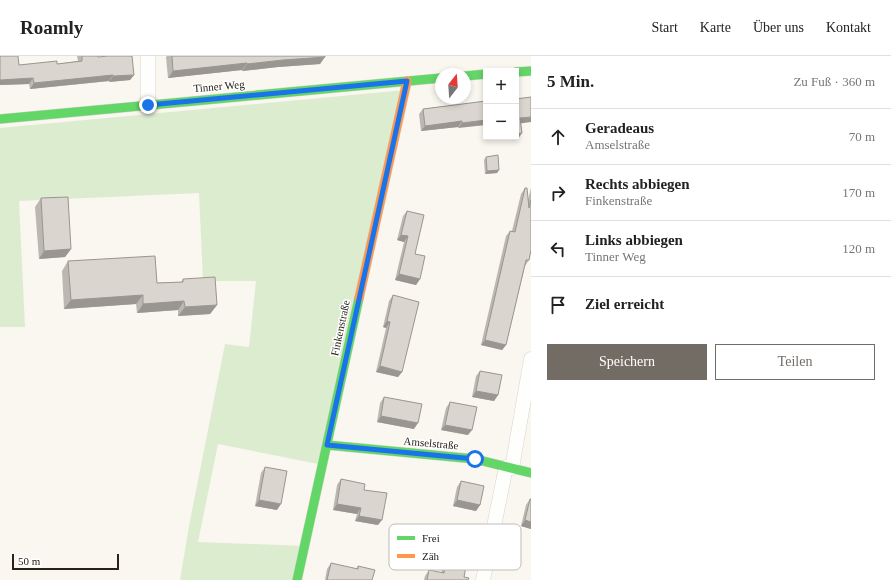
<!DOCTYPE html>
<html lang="de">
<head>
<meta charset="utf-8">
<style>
	body { margin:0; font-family:Georgia,serif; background:#f6f6f6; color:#222 }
	.controls { position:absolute; right:12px; top:12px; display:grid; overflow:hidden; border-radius:0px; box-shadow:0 2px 6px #0003 }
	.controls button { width:36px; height:36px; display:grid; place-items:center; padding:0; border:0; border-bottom:1px solid #e0e0e0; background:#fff; color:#222; font:20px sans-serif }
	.compass { position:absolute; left:435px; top:12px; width:36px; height:36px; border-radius:50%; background:#fff; box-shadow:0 2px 6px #0003; rotate:17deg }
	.scale { position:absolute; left:12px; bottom:10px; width:107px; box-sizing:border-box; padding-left:4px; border:2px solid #282219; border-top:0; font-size:11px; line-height:14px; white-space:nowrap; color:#282219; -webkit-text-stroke:3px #fff; paint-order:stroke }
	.stop { position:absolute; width:12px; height:12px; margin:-9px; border:3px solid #1a73e8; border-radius:50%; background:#fff }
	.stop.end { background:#1a73e8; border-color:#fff; box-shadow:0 1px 4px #0008 }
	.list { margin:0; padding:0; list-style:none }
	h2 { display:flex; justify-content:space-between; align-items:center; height:52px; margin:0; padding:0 16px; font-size:17px }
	h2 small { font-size:13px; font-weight:400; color:#767676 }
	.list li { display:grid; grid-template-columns:26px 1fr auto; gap:12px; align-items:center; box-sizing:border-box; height:56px; padding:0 16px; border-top:1px solid #e0e0e0 }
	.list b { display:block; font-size:15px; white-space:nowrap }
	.list p { margin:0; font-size:13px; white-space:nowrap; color:#767676 }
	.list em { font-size:13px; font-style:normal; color:#767676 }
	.actions { display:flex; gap:8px; padding:12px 16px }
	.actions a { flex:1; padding:9px 0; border:1px solid #726c64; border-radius:0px; text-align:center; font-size:14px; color:#726c64 }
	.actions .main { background:#726c64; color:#fff }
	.icon { flex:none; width:22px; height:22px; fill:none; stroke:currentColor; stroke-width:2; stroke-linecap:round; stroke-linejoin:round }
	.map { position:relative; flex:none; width:531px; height:524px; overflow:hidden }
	header { display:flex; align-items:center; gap:24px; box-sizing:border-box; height:56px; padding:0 20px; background:#fff; border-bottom:1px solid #e0e0e0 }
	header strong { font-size:19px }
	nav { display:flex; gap:22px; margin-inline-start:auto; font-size:14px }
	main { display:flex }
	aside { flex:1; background:#fff }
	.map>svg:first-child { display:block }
	.green { fill:#dceccf }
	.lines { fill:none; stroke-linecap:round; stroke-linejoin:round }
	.street-casing { stroke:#d8d4cd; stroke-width:15 }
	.fast-casing { stroke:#d8d4cd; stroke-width:10 }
	.slow-casing { stroke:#d8d4cd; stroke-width:10 }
	.street { stroke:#fefefd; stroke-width:14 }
	.fast { stroke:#63d668; stroke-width:9 }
	.slow { stroke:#ff974d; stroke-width:9 }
	.wall { fill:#bbb7b1 }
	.shaded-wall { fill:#999590 }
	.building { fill:#dad5ce; stroke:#999590 }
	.route { stroke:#1a73e8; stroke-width:5 }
	.labels { text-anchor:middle; stroke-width:3; stroke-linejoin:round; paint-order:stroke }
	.street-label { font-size:11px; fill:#282219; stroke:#fff }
	.key { fill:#fff; stroke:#bebdba; stroke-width:1 }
	.key-label { font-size:11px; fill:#282219 }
</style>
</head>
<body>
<header>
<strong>Roamly</strong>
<nav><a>Start</a><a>Karte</a><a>Über uns</a><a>Kontakt</a></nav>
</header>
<main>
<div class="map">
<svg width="531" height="524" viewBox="0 0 531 524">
	<rect width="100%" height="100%" fill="#faf6f0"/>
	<!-- green -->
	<path class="green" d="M405,34L323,409L218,388L198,486L305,490L297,524H180L189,470L225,288L249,291L256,225H203L199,137L19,145L25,271H0V72Z"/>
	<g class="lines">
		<!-- street casing -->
		<g class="street-casing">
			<path id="street" d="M148,0V49
				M512,412L531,303
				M483,524L506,411"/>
		</g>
		<!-- fast casing -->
		<g class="fast-casing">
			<path id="fast" d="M516,16L531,15
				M465,20L486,18
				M0,63L441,22
				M327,389L475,403L531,417
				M297,524L359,242"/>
		</g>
		<!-- slow casing -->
		<g class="slow-casing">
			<path id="slow" d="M359,242L407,25"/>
		</g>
		<!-- street -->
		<use href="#street" class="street"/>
		<!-- fast -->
		<use href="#fast" class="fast"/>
		<!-- slow -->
		<use href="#slow" class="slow"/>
	</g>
	<!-- wall -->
	<path class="wall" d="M77,0H98V1L134,19L130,24L109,26V25L30,33L29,28L0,29L19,9L57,8L78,5Z
		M167,0H327H325L320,8L278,11L242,15V14L168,22L166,1Z
		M486,45L458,72V71L421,75L419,58L423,53Z
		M486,101L499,114L497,117L485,118L484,104Z
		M525,132L528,144L531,132V194L529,204L525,210L506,289L502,294L481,289L506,180L510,175H512L521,138Z
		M41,142L71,193L65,201L39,203L35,151Z
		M407,155L420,223L416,229L395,224L404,186L397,184L403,160Z
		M68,205L157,227L181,226L183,223L217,249L210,258L178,260V254L137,257L136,248L64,253L62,215Z
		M393,239L402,316L398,321L376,316L386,272L383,271L389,245Z
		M480,315L498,339L494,345L472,341L476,320Z
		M384,341L414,373L377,366L380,347Z
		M450,346L468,379L441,374L446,352Z
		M265,411L277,454L255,450L261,417Z
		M341,423L364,434L378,469L355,465L357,458L333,454L337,429Z
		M461,425L480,449L476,455L453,450L457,431Z
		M530,443L531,473L521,470L526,449Z
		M454,469L464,521L468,524H424L425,520L429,514L441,517L450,475Z
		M331,507L356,513L358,510L372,524H325L327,513Z"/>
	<!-- shaded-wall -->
	<path class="shaded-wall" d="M325,1L320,8L278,11L242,15L247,8L283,4Z
		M247,7L242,14L168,22L173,15Z
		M113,19L109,25L30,33L34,27Z
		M134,19L130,24L109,26L113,20Z
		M33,22L29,28L0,29V24Z
		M531,61V66L516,68L520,62Z
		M486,64V69L458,72L462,67Z
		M462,65L458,71L421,75L425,70Z
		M522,77L518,83L502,84L505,81H516V78Z
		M499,114L497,117L485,118L487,115Z
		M401,179L408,180L404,186L397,184Z
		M71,193L65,201L39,203L44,195Z
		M399,218L420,223L416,229L395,224Z
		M143,239L136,248L64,253L71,244Z
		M184,245L178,254L137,257L143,248Z
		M217,249L210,258L178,260L185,251Z
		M387,265L390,266L386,272L383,271Z
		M485,284L506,289L502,294L481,289Z
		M380,310L402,316L398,321L376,316Z
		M476,335L498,339L494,345L472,341Z
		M381,360L418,367L414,373L377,366Z
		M445,369L472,374L468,379L441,374Z
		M259,444L281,448L277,454L255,450Z
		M457,444L480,449L476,455L453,450Z
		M337,448L361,452L357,458L333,454Z
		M359,460L382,464L378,469L355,465Z
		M525,464L531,466V473L521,470Z"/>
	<!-- building -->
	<path class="building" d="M0,0H18L19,9L57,5V8L82,5V0H98V1L108,0H132L134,19L113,20V19L34,27L33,22L0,24Z
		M172,0H325V1L283,4L247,8V7L173,15Z
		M531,41V61L520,62L522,77L516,78V43Z
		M486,45V64L462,67V65L425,70L423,53Z
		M498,99L499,114L487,115L486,101Z
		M525,132H527L529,152L531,144V194L529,204H526L506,289L485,284L510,175L515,176Z
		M68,141L71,193L44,195L41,142Z
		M407,155L424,159L415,198L425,200L420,223L399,218L408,180L401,179Z
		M155,200L157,227L183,226V223L215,221L217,249L185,251L184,245L143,248V239L71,244L68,205Z
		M393,239L419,246L402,316L380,310L390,266L387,265Z
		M480,315L502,319L498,339L476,335Z
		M384,341L422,348L418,367L381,360Z
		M450,346L477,351L472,374L445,369Z
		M265,411L287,415L281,448L259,444Z
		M341,423L365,428L364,434L387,437L382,464L359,460L361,452L337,448Z
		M461,425L484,430L480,449L457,444Z
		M530,443H531V466L525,464Z
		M454,469L473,473L464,521L469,522L468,524H427L429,514L444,517Z
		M331,507L358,513V510L375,514L372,524H327Z"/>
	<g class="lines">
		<!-- route -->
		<path class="route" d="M148,49L407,25L327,389L475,403"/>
	</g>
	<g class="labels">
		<!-- street labels -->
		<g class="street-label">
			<text transform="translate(219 30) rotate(-5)" y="4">Tinner Weg</text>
			<text transform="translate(340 272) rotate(-78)" y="4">Finkenstraße</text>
			<text transform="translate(431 387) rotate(5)" y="4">Amselstraße</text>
		</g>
	</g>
	<!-- legend -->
	<rect x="389" y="468" width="132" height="46" rx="6" class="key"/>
	<rect x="397" y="480" width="18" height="4" fill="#63d668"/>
	<rect x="397" y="498" width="18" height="4" fill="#ff974d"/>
	<g class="key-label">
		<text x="422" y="486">Frei</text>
		<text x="422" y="504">Zäh</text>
	</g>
</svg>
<div class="controls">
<button>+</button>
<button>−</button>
</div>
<svg class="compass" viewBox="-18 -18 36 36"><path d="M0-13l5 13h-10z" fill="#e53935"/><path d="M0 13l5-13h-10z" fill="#767676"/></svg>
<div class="scale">50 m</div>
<div class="stop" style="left:475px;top:403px"></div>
<div class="stop end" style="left:148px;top:49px"></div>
</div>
<aside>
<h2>5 Min.<small>Zu Fuß · 360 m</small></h2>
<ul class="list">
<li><svg class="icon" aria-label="ahead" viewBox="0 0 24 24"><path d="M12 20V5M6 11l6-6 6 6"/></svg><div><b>Geradeaus</b><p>Amselstraße</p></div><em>70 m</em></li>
<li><svg class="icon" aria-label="right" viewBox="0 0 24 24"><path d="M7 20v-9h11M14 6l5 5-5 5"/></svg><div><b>Rechts abbiegen</b><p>Finkenstraße</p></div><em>170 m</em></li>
<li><svg class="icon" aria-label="left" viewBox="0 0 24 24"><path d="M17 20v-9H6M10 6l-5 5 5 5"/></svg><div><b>Links abbiegen</b><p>Tinner Weg</p></div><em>120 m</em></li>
<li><svg class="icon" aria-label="arrive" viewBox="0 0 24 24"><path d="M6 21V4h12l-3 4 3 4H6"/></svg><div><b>Ziel erreicht</b></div></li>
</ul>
<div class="actions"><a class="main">Speichern</a><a>Teilen</a></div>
</aside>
</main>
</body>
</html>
